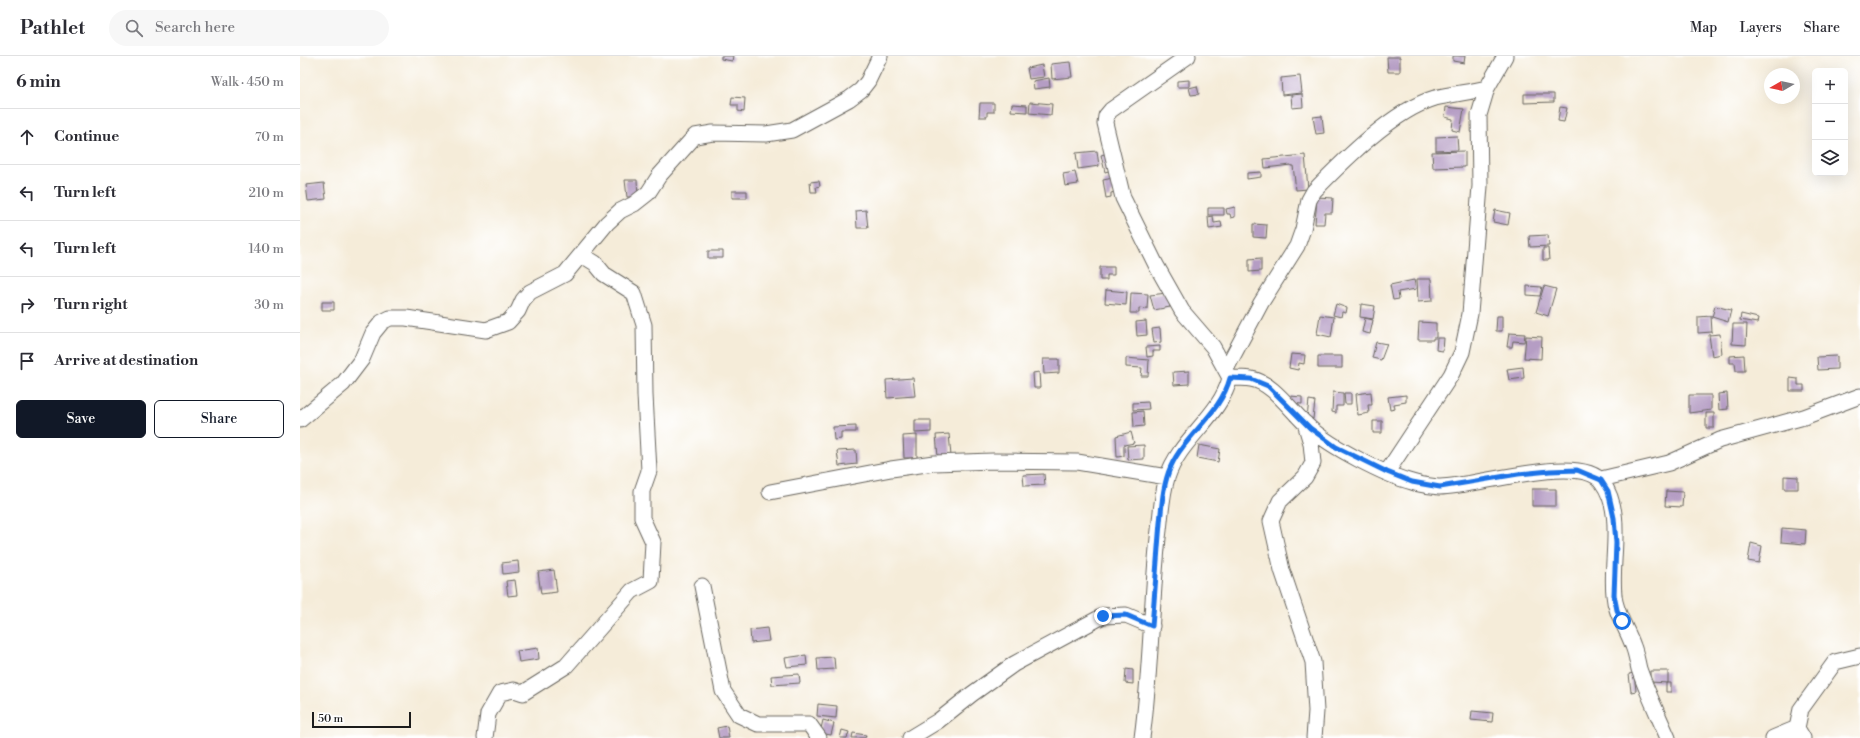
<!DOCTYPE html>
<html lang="en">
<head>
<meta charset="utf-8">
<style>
	body { margin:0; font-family:"Libre Bodoni",serif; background:#f7f7f7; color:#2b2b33 }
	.controls { position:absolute; right:12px; top:12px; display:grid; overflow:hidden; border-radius:6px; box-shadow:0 4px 16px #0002 }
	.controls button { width:36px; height:36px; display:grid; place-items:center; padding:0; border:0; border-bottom:1px solid #e1e1e2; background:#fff; color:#2b2b33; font:20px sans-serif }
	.compass { position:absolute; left:1464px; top:12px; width:36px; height:36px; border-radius:50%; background:#fff; box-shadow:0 4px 16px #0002; rotate:261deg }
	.scale { position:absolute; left:12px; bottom:10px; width:99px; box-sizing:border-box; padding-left:4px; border:2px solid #1c1c1c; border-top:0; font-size:11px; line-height:14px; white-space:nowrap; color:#1c1c1c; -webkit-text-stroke:3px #fff; paint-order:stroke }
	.stop { position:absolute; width:12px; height:12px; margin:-9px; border:3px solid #1a73e8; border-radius:50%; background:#fff }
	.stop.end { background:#1a73e8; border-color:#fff; box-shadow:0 1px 4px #0008 }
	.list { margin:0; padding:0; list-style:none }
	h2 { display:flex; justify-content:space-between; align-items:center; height:52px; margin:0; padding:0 16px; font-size:17px }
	h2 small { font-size:13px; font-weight:400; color:#7c7c81 }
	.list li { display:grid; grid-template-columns:26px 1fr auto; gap:12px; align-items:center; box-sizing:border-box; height:56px; padding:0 16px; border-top:1px solid #e1e1e2 }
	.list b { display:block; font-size:15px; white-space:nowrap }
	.list em { font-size:13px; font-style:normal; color:#7c7c81 }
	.actions { display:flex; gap:8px; padding:12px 16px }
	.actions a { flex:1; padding:9px 0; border:1px solid #111827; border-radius:6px; text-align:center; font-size:14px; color:#111827 }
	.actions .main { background:#111827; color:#fff }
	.icon { flex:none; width:22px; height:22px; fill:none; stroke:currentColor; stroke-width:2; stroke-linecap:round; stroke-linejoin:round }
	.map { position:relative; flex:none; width:1560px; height:682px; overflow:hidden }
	header { display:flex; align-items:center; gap:24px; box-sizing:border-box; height:56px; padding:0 20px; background:#fff; border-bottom:1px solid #e1e1e2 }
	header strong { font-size:19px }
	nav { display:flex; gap:22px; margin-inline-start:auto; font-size:14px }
	.search { width:280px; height:36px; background:#f7f7f7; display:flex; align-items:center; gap:10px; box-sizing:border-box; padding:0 14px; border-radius:22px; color:#7c7c81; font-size:15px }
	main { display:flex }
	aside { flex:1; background:#fff }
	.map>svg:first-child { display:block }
	.building { fill:#b59dc4 }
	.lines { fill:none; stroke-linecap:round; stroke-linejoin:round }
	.minor-casing { stroke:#68655e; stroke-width:17 }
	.minor { stroke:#fff; stroke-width:15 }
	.route { stroke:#1a73e8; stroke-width:5 }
</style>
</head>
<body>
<header>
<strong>Pathlet</strong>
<div class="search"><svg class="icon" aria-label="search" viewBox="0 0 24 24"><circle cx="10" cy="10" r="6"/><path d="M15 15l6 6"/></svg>Search here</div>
<nav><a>Map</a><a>Layers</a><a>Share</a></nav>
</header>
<main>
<aside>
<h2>6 min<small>Walk · 450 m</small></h2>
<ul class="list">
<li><svg class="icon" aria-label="ahead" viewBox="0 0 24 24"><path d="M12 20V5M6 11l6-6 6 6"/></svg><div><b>Continue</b></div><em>70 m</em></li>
<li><svg class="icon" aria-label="left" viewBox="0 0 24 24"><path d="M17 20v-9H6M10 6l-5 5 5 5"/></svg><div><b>Turn left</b></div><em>210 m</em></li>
<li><svg class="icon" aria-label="left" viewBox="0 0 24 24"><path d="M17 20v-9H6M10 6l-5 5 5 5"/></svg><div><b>Turn left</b></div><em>140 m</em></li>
<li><svg class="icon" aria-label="right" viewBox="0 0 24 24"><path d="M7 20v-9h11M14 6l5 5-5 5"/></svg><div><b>Turn right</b></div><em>30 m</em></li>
<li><svg class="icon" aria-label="arrive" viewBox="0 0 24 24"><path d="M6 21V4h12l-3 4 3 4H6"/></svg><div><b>Arrive at destination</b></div></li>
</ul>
<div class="actions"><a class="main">Save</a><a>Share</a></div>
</aside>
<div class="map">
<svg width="1560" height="682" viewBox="0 0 1560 682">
	<rect width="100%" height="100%" fill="#fff"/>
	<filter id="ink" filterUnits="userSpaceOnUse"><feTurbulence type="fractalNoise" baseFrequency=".025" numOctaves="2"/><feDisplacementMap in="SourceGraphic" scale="8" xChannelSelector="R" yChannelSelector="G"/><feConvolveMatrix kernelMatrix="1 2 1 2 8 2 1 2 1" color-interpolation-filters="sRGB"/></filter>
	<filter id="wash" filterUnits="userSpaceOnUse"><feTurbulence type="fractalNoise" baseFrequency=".012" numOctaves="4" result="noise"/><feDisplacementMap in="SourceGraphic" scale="16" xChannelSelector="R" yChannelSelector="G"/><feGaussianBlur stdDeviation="0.9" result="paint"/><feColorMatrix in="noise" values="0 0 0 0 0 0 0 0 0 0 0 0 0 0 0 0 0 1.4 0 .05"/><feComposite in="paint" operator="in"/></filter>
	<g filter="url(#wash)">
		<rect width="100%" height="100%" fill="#f5ecd9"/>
		<g id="blocks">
			<!-- building -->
			<path class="building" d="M421,0H433L432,5L421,3Z
				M1153,0H1165L1164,7L1153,5Z
				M1087,1H1100V16H1088Z
				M770,6L772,21L752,23L751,8Z
				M742,9L744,21L729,23L727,12Z
				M1000,20L1002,37L982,39L981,22Z
				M749,22L750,31L734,33L733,25Z
				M889,24V31H877V25Z
				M897,30L899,38L891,39L889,32Z
				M1002,38L1003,51L992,52L991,39Z
				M1224,38H1254V46L1224,47Z
				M432,41L445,42L444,56L438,55V49H431Z
				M730,46L752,48L751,59L729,57Z
				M680,47H694V56H687V61H679Z
				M712,48L727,49V56L711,55Z
				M1146,51L1164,53L1160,76L1152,74L1153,63L1145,61Z
				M1260,51L1267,52L1264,66L1258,65Z
				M1022,60L1024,77L1016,78L1013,61Z
				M1157,80L1158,94L1136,95V81Z
				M797,95L799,110L778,113L776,97Z
				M1165,95V111L1133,112L1132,96Z
				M808,97L812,114L805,116L801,99Z
				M1005,99L1008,133L996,134L993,110H991V109L965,112L964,103Z
				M775,116L778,128L765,130L763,118Z
				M961,116V121L947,123V117Z
				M813,122L815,136L811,137V141L806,142L803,124Z
				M325,124H337L338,141H327Z
				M519,125L520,130L516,131L517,136H511L510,126Z
				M24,127L26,143L8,145L6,129Z
				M432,135H447V142H432Z
				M1017,141L1033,142L1032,157H1025L1024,168H1015Z
				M935,151V161L931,162L930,158H927L926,153Z
				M908,152H924V159H908Z
				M566,154L568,172H557L556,155Z
				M1195,154L1210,157L1208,169L1193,166Z
				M913,160L914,167L921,166L922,171L909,173L908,161Z
				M953,168L967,169L966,182L953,181Z
				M1248,179L1249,190L1230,191L1229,180Z
				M1243,192H1248L1249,204H1243Z
				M408,195H423V202H408Z
				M961,202V215L949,216V203Z
				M800,211H814V219H807V224H800Z
				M1117,223H1131L1132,245L1118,246Z
				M1114,224L1116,233L1098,236L1099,243L1093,244L1090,229Z
				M1227,230L1242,231L1240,240L1227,239Z
				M1244,230L1256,233L1248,260L1236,256Z
				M806,234L827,236L826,249L805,247Z
				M831,237L848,238L847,253L839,252V257H830Z
				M867,237L870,251L854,254L850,239Z
				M22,246H34V254H22Z
				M1036,248L1047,252L1046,257L1042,256L1041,261L1033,259Z
				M1061,248L1075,250L1073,263L1060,261Z
				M1415,250L1431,254L1428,266L1412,261Z
				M1441,258L1458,262L1457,267L1440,264Z
				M1020,259L1034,261L1031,281L1017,278Z
				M1197,260H1202V275H1196Z
				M1411,260L1412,276L1398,277V261Z
				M1065,262L1073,264L1070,278L1062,276Z
				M846,265L847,279L837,280L836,266Z
				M1119,266L1136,267V282H1133V284H1118Z
				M1433,268H1447L1446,289L1432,288Z
				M860,272L861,286L854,287L852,273Z
				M1209,277L1225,278L1224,286L1213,285L1212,291H1207Z
				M1420,278L1422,298L1412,300L1409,279Z
				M1226,280L1242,281L1241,303L1224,302Z
				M1137,282H1144L1143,295L1136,294Z
				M1076,286L1087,288L1081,304L1072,302Z
				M860,290V295H853V300L847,301L846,291Z
				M991,298L1005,299L1004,308L999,307L998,314L989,312Z
				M1444,299L1445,315H1436L1435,307H1430V300Z
				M1018,300H1042V312H1018Z
				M1537,300V313L1518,314L1517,301Z
				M826,302L849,304L848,320H841L842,312L826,311Z
				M743,303H759V317L744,318Z
				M1223,311L1224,322L1209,324L1207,313Z
				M889,315V328L874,329L873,316Z
				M739,316L740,332H734L733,317Z
				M613,322L615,340L587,342L586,324Z
				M1490,322L1498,323V329H1504V335H1490Z
				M1033,336L1043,337V350H1036V357L1032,356Z
				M1071,336L1072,349H1068L1069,357L1058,359L1056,338Z
				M1044,337H1051V348H1045Z
				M1427,337L1428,353L1419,354L1418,338Z
				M1106,339V346L1094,348L1095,353L1090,354L1088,341Z
				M1389,339H1411V354L1389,357Z
				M990,340L1002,341V348L989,347Z
				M1009,344L1015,345L1013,363L1007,362Z
				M848,346L849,353L833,354V347Z
				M843,355L844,370L834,371L833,356Z
				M1406,357H1414V372H1406Z
				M615,364H631V376L615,377Z
				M1073,365H1082V377H1073Z
				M556,370V376H541V383L534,384L533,371Z
				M831,376L834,387L824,389V400L817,401L816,380Z
				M649,378L651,400L638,401L636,379Z
				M617,379V402H604L603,380Z
				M844,389V403L828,404L827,390Z
				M899,389L920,393L918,406L897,402Z
				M556,394L557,408L539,410L537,395Z
				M744,418L745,429L724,430L723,419Z
				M1484,420L1498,421V433H1484Z
				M1232,433H1256V450H1232Z
				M1366,435L1383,436L1382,451L1365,450Z
				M1482,472L1506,474L1505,488L1481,486Z
				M1451,487L1462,490L1459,507L1448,505Z
				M218,505L219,516L203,518L202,507Z
				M254,514L257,536L241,538L238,516Z
				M215,524L217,539L208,540L206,525Z
				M467,572L469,585L451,587L450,574Z
				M238,592L239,603L219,606L217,595Z
				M506,599L507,609L487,611L485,602Z
				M534,601L535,613L518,614L517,602Z
				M826,613L833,614V628L825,627Z
				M1350,615H1368V627L1350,626Z
				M1334,617L1336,635L1331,636L1329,618Z
				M499,618L500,627L472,629L471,620Z
				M1366,627H1371V636H1366Z
				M518,648L537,650L536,662L517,660Z
				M1172,655L1193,657L1192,666L1171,664Z
				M523,664L534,667L531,679L520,677Z
				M427,670L429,682H419L417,672Z
				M542,674L549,676L547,682H540Z
				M553,677L566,679L565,682H552Z"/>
		</g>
	</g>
	<g filter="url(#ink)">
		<use href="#blocks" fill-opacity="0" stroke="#68655e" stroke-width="1"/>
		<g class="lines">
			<!-- minor casing -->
			<g class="minor-casing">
				<path id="minor" d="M926,313L961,247L997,190L1003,173L1009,144L1014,135C1044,104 1094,54 1135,42C1152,38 1170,36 1187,32
					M930,322C937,322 944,322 951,323C973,326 993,358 1010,372C1031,391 1085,419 1112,426C1120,429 1131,430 1139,431C1172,432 1280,396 1302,426C1325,457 1310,503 1314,539C1315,557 1327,572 1333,590C1336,597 1337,605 1339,613C1347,636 1358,659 1368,682
					M0,364L43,328L62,303L73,277L82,266L90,262H106L186,274L208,266L218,255L223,244L230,236L265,218L307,167L320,155L334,148L348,137L359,120L395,80L413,77L466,78L492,74L549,43L561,34L568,25L580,0
					M1005,367L1011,387L1013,407L1005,421L980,445L971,465L982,514L1013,606L1016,655L1014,682
					M1087,416L1151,319L1162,296L1170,258L1180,130L1179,59L1187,32L1205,0
					M1301,423L1369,407L1420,384L1504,361L1560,340
					M470,436L591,413L634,407L693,405L777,406L867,421
					M402,530L423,635L439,659L458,668H509L519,682
					M185,682L188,658L200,637L214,634L223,637L266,610L332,535L351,525L353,486L342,462V435L349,415L345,339L344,269L334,237L304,218L295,207L282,199
					M610,682L638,665L672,638L714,608L803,560L826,559L852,570
					M842,682C851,616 851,548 858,482C861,462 861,441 867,422C879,383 920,361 930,322L913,291L882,255L856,209L823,142L805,67L806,60L811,54L888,0
					M1473,682L1497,672
					M1503,682L1497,672L1501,653L1535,606L1560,600"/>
			</g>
			<!-- minor -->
			<use href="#minor" class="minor"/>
		</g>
	</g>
	<g class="lines" filter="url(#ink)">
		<!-- route -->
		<path class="route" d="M803,560L826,559L852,570C855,536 857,501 860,467C862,447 863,428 871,410C886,378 921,357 930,322L951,323L968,330L1010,372L1036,391L1087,416L1112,426L1140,431L1218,418L1250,415L1277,414L1301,424L1308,435L1314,462L1316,487L1314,539L1317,554L1322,565"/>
	</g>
</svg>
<div class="controls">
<button>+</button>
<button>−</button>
<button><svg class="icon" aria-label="layers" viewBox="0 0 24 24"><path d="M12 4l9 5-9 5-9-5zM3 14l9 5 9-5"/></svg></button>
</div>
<svg class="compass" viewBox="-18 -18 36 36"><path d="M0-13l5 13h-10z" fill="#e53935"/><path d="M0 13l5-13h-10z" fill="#7c7c81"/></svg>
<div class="scale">50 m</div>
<div class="stop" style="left:1322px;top:565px"></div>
<div class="stop end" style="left:803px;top:560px"></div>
</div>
</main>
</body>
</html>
